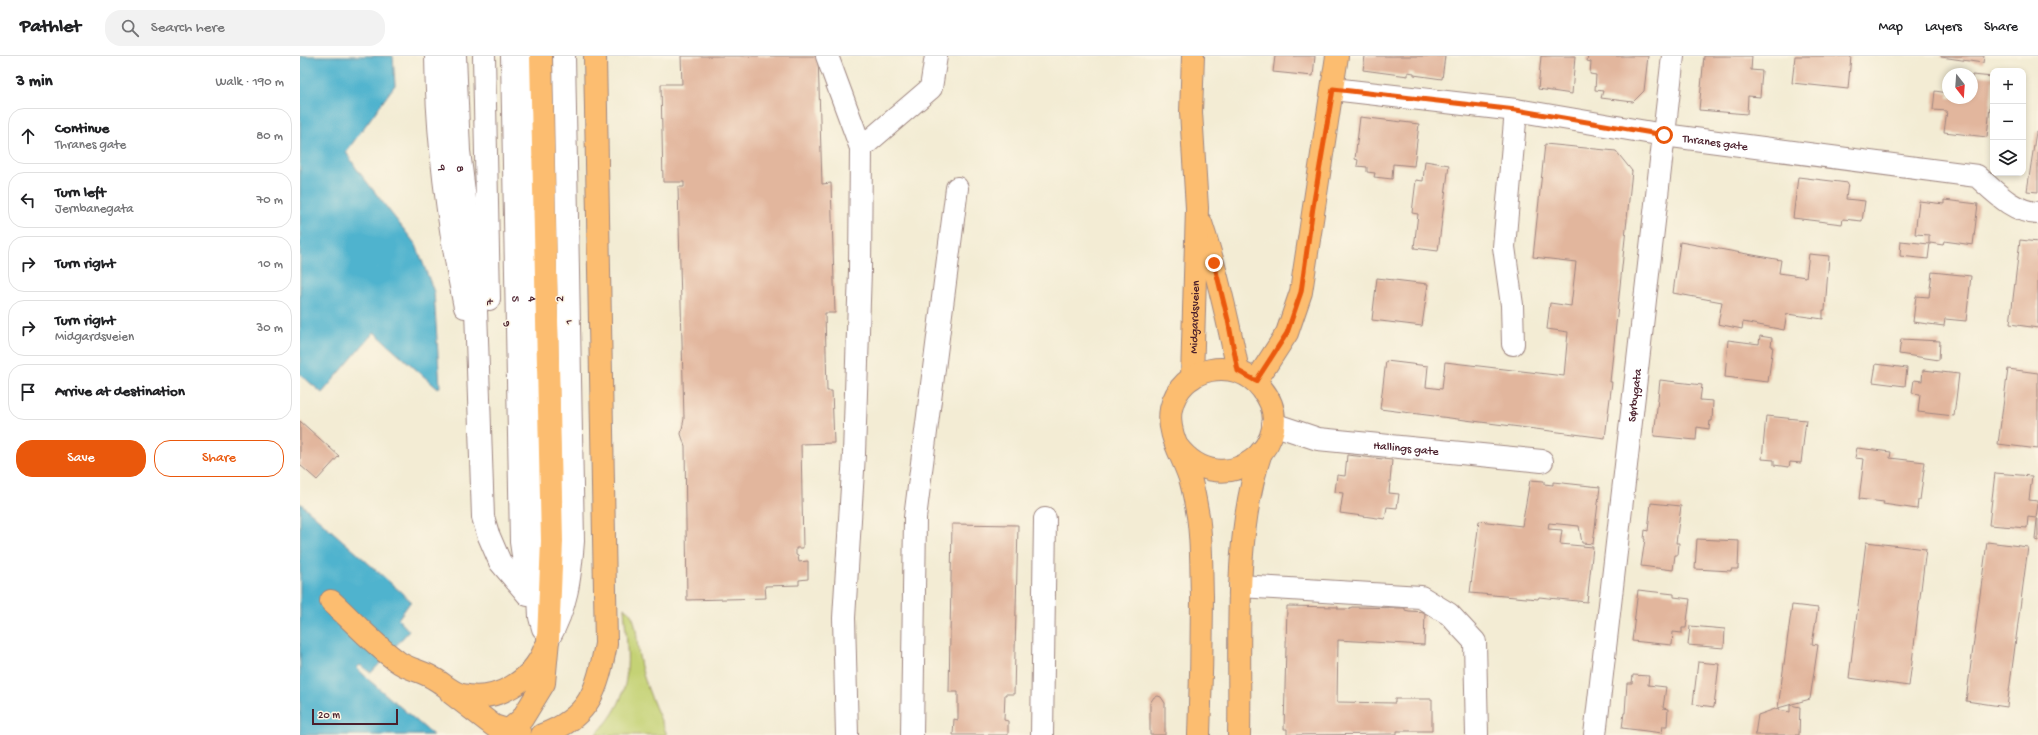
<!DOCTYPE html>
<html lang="en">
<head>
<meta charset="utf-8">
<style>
	body { margin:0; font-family:"Gochi Hand",sans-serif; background:#f2f2f2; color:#202124 }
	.controls { position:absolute; right:12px; top:12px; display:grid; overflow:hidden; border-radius:8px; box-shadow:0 2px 6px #0003 }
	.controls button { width:36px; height:36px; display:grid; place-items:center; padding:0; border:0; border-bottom:1px solid #e0e0e0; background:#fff; color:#202124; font:20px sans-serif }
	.compass { position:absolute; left:1642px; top:12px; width:36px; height:36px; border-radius:50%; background:#fff; box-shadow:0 2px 6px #0003; rotate:163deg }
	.scale { position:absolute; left:12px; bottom:10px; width:86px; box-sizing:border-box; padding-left:4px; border:2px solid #4a1f2b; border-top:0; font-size:11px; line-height:14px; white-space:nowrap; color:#4a1f2b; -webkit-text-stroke:3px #fcf5e5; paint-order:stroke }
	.stop { position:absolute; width:12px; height:12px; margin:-9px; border:3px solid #ea580c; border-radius:50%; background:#fff }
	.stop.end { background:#ea580c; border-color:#fff; box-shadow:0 1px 4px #0008 }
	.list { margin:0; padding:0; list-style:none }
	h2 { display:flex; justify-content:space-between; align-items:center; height:52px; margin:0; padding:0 16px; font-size:17px }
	h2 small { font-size:13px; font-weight:400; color:#757577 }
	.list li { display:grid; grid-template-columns:26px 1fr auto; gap:12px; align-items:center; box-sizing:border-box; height:56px; margin:0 8px 8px; padding:0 8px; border:1px solid #e0e0e0; border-radius:16px }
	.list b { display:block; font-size:15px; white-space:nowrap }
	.list p { margin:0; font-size:13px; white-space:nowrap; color:#757577 }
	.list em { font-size:13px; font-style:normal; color:#757577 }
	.actions { display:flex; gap:8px; padding:12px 16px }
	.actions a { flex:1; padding:9px 0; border:1px solid #ea580c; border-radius:16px; text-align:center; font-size:14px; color:#ea580c }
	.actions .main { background:#ea580c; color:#fff }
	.icon { flex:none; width:22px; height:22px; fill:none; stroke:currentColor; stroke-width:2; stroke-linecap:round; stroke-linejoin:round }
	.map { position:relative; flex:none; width:1738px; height:679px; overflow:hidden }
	header { display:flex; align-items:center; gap:24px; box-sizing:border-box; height:56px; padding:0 20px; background:#fff; border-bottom:1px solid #e0e0e0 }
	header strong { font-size:19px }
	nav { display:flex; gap:22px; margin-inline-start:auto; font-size:14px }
	.search { width:280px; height:36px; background:#f2f2f2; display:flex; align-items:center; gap:10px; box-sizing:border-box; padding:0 14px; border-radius:16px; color:#757577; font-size:15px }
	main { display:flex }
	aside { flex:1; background:#fff }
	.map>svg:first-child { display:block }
	.green { fill:#c4d274; stroke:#877850 }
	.water { fill:#4fb3ce; stroke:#4c697c }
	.building { fill:#e2b69d }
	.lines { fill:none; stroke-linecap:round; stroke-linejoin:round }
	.minor-casing { stroke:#9e8680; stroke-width:24 }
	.major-casing { stroke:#9e8680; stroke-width:24 }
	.highway-casing { stroke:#9e8680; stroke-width:24 }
	.minor { stroke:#fff; stroke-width:22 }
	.major { stroke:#fcbd6f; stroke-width:22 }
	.highway { stroke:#fcbd6f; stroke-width:22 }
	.route { stroke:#ea580c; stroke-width:5 }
	.labels { text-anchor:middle; stroke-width:3; stroke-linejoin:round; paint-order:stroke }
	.street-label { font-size:12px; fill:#4a1f2b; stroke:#fcf5e5 }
</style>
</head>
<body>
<header>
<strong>Pathlet</strong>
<div class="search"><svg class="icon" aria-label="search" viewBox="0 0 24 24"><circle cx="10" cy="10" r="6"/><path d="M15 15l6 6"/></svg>Search here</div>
<nav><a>Map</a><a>Layers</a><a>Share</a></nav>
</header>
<main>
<aside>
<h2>3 min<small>Walk · 190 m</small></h2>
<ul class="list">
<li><svg class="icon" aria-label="ahead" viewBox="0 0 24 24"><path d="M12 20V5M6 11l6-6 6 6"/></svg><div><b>Continue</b><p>Thranes gate</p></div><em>80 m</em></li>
<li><svg class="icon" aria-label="left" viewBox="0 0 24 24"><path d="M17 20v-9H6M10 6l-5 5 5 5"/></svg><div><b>Turn left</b><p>Jernbanegata</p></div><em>70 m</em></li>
<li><svg class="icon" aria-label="right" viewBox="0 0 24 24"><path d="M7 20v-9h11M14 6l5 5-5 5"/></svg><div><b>Turn right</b></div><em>10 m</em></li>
<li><svg class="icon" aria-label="right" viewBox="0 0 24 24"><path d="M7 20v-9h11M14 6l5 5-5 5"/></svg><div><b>Turn right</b><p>Midgardsveien</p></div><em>30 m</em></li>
<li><svg class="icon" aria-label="arrive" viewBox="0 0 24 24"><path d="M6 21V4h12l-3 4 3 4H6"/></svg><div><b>Arrive at destination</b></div></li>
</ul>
<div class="actions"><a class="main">Save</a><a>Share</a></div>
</aside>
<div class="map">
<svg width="1738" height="679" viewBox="0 0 1738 679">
	<rect width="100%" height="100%" fill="#fcf5e5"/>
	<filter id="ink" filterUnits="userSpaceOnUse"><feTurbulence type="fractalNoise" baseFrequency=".025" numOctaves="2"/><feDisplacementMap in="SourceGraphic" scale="8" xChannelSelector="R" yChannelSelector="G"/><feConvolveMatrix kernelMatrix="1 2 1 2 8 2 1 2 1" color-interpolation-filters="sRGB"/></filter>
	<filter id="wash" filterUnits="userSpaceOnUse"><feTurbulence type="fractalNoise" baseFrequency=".012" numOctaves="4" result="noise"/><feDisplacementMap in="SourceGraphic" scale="16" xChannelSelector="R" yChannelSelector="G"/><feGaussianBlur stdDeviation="0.9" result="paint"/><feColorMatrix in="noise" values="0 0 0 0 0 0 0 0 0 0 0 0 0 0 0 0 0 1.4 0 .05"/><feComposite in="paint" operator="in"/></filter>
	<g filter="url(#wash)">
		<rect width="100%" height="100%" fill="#f3ecd4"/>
		<!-- green -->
		<path class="green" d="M324,552C339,559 336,587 339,600C343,627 357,654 367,679H295C336,640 328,603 324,552Z"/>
		<!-- water -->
		<path class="water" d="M0,0H93L95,29L46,96L56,112L116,189L134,236L140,331L137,332L74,276L22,337L0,318Z
			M0,447L111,545L98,563L109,575L71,617L60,609L57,612L70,625L133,679H0Z"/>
		<g id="blocks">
			<!-- building -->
			<path class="building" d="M381,0H518L522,128L531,127L535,257H525L527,335H532L534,387L501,388L503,492H496V499L498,500L499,506L508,505V523L499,524V529L465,530L466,542L387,544L385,390L381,378L384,363L378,131H384V126H363L361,28H382Z
				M975,0H1015L1013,20L973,16Z
				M1065,0H1145L1142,23L1114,19V17L1108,16V20L1063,14Z
				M1241,0H1275L1272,38L1238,33Z
				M1288,0H1348L1344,35L1333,46L1301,42L1303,35L1295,34L1296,19L1290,18L1291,6L1287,5Z
				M1404,0H1452L1451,14L1462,15L1460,41L1448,40L1447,58L1399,54Z
				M1495,0H1551L1548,33L1492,27Z
				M1641,0H1684L1683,7L1641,1Z
				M1672,19L1693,21L1687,81L1644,76L1647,55L1633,54L1635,35L1648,37V42H1672Z
				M1060,61L1119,68L1114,110L1093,108L1092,123L1074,121L1075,117L1067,116V111L1057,110L1058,104L1055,103Z
				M1736,76H1738V136L1727,135Z
				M1245,88L1316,95L1332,115L1310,326H1312L1305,382L1080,353L1086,305L1128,310L1126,331L1142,333L1145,306L1264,320L1268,276L1247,273L1250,247L1271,250L1276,206L1233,201Z
				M1125,105L1149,109L1138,195L1114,192L1118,158L1112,157L1116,124L1123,125Z
				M1498,121L1548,127L1546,143L1565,145L1562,165L1543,163L1542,168L1493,162Z
				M1644,144L1678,148L1673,189L1644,185L1643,189L1630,187L1628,203L1600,200L1601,185L1629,188V179L1615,178L1619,145L1644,148Z
				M1720,184L1738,186V272L1710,268Z
				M1380,186L1481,204L1479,217L1506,221L1509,198L1529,200L1525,254H1523V263L1487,258L1484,274L1443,266L1442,273L1418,268L1422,246L1373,237Z
				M1632,216L1671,220L1666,265L1645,263L1644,270L1613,266L1616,240L1629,241Z
				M1077,222L1128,228L1122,270L1072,264Z
				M1460,280L1472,282L1471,290H1473L1468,326L1425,321L1428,284L1459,288Z
				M1601,283L1640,285L1639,304L1599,298Z
				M1576,308L1607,312L1605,330L1573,326Z
				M1708,313L1738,317V393L1698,388Z
				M1623,314L1659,318L1654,360L1618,356L1620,338L1612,337L1614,324L1622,325Z
				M1360,324L1402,329L1400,344L1413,345L1412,365H1410L1409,373L1397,371L1396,384L1354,380Z
				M1466,360L1506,364L1501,407L1490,406L1489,411L1474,409V404L1462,403Z
				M0,365L39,400L17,424L0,409Z
				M1557,392L1591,396L1590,402L1625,406L1620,444H1618L1617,453L1583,448L1584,446L1559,443L1564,403L1555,402Z
				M1047,399L1092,404L1089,437L1099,438L1097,452L1087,451L1085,463L1040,457L1043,437L1035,436L1037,419L1045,420Z
				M1695,417L1732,420L1729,444L1738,445V448L1736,462L1728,461L1727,472L1689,469Z
				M1230,424L1244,425V428L1253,429V426L1300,431L1293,488L1282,487L1279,470L1249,467L1248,473L1262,474L1260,488L1293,491L1287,546L1239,541L1238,543L1170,537L1179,465L1222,470Z
				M1351,447L1381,450L1376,487H1379L1378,499H1375L1373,514L1341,510L1345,483H1344L1345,474L1348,475Z
				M1737,463H1738V485L1735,484Z
				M652,468L718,469L714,638H705L704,664L708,665V679H653L654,663L658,664V636H649Z
				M1397,483L1439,485L1438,513H1431V515L1395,513Z
				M1566,486L1626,493L1609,630L1549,622Z
				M1687,486L1728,491L1707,651L1666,645Z
				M1338,534L1374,538V541L1390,543L1386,572H1382V577L1373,576L1372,589L1332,585Z
				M1492,549L1518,552L1512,588L1518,589L1510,643L1478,652Z
				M987,550L1038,551V553H1048L1052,551L1105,552V554L1109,555L1125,556L1124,589L1038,584L1037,646L1095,647V643H1132V675H1097V678L987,679V673H984Z
				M1390,570L1425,573L1424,592L1388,589Z
				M1398,606L1419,608L1414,651L1393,648Z
				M1333,619L1349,620L1348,629L1366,631L1363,652L1368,653L1367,670H1363L1362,677L1322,672L1324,657H1325L1327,627H1332Z
				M858,640L861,641L865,647V679H850V647L854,641Z
				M1490,649L1500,651L1499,679H1455L1458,659L1478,652V654L1490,656Z"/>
		</g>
	</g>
	<g filter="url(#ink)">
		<use href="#blocks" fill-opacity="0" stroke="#9e8680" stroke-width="1"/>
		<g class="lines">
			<!-- minor casing -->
			<g class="minor-casing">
				<g id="minor">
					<path id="s1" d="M136,0C137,84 148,169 165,251"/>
					<path id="s2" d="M155,0L159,95L175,224L183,461L188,478L200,506L228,539"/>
					<path d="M184,0L189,243"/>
					<path id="s3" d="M212,0L221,486L228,534"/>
					<path id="s4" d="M228,0L239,540L240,561L243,572"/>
					<path d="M527,0L561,92"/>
					<path id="s5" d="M1033,33L1216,54L1364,79L1677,120C1695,136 1713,156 1738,157"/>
					<path d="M1213,288L1212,249L1204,191L1216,54"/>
					<path id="s6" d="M973,368L1018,383L1242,405"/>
					<path d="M940,530L1121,541L1149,558L1175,586L1177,679"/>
					<path d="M248,584C267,550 270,523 273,485L264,0"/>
					<path d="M547,679L544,562L554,398L560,214L561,92L631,32L636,0"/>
					<path d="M612,679L615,462L657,132"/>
					<path d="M742,679L745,463"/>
					<path id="s7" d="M1295,679L1373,0"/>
				</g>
			</g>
			<!-- major casing -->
			<g class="major-casing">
				<g id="major">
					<path d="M901,167C917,215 928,264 938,315"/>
					<path id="s8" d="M892,322L897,152L891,56L893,0"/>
					<path d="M956,325L987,277L1001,236L1037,0"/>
					<path d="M877,390C924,452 1004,384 962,333C936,299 880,310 871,353C866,379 885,403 891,426C894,437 896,449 898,460C902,486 901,513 902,540C902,587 901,633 899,679"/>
					<path d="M939,679C941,588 932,483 961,396"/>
				</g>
			</g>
			<!-- highway casing -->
			<g class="highway-casing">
				<path id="highway" d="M31,545C53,565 73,588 97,605C107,613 122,615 133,622C143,627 150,636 162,639C197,647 233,624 245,592
					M151,637L194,670L220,678
					M203,679L222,663L244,627L248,584L252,485L241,0
					M242,679C290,661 297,635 306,588L295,0"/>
			</g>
			<!-- minor -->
			<use href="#minor" class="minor"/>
			<!-- major -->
			<use href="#major" class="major"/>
			<!-- highway -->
			<use href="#highway" class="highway"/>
		</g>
	</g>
	<g class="lines" filter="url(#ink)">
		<!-- route -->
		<path class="route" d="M914,207L928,264L938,315L956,325L987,277L1001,236L1013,151L1033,33L1216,54L1364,79"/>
	</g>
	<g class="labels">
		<!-- street labels -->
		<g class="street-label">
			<text dy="4" stroke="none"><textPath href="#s5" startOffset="386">Thranes gate</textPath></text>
			<text dy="4" stroke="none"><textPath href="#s1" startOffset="112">9</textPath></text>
			<text dy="4" stroke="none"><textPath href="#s2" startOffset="113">8</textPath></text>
			<text dy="4" stroke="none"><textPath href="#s3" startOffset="243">5</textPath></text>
			<text dy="4" stroke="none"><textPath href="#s4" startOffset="243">4</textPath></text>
			<text transform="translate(259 243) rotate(-91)" y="4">2</text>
			<text transform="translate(189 246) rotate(-91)" y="4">7</text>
			<text dy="4" stroke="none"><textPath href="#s8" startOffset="61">Midgardsveien</textPath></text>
			<text transform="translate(268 266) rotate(-91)" y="4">1</text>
			<text transform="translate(205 268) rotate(-91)" y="4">6</text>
			<text dy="4" stroke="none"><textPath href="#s7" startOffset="342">Sørbygata</textPath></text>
			<text dy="4" stroke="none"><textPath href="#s6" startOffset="136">Hallings gate</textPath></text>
		</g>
	</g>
</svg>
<div class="controls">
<button>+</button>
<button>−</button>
<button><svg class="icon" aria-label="layers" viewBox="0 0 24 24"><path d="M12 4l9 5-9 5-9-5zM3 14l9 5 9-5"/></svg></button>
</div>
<svg class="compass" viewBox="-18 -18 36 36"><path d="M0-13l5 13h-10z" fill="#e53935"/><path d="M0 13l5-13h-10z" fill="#757577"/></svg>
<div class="scale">20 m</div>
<div class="stop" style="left:1364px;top:79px"></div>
<div class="stop end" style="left:914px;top:207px"></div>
</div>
</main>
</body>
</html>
